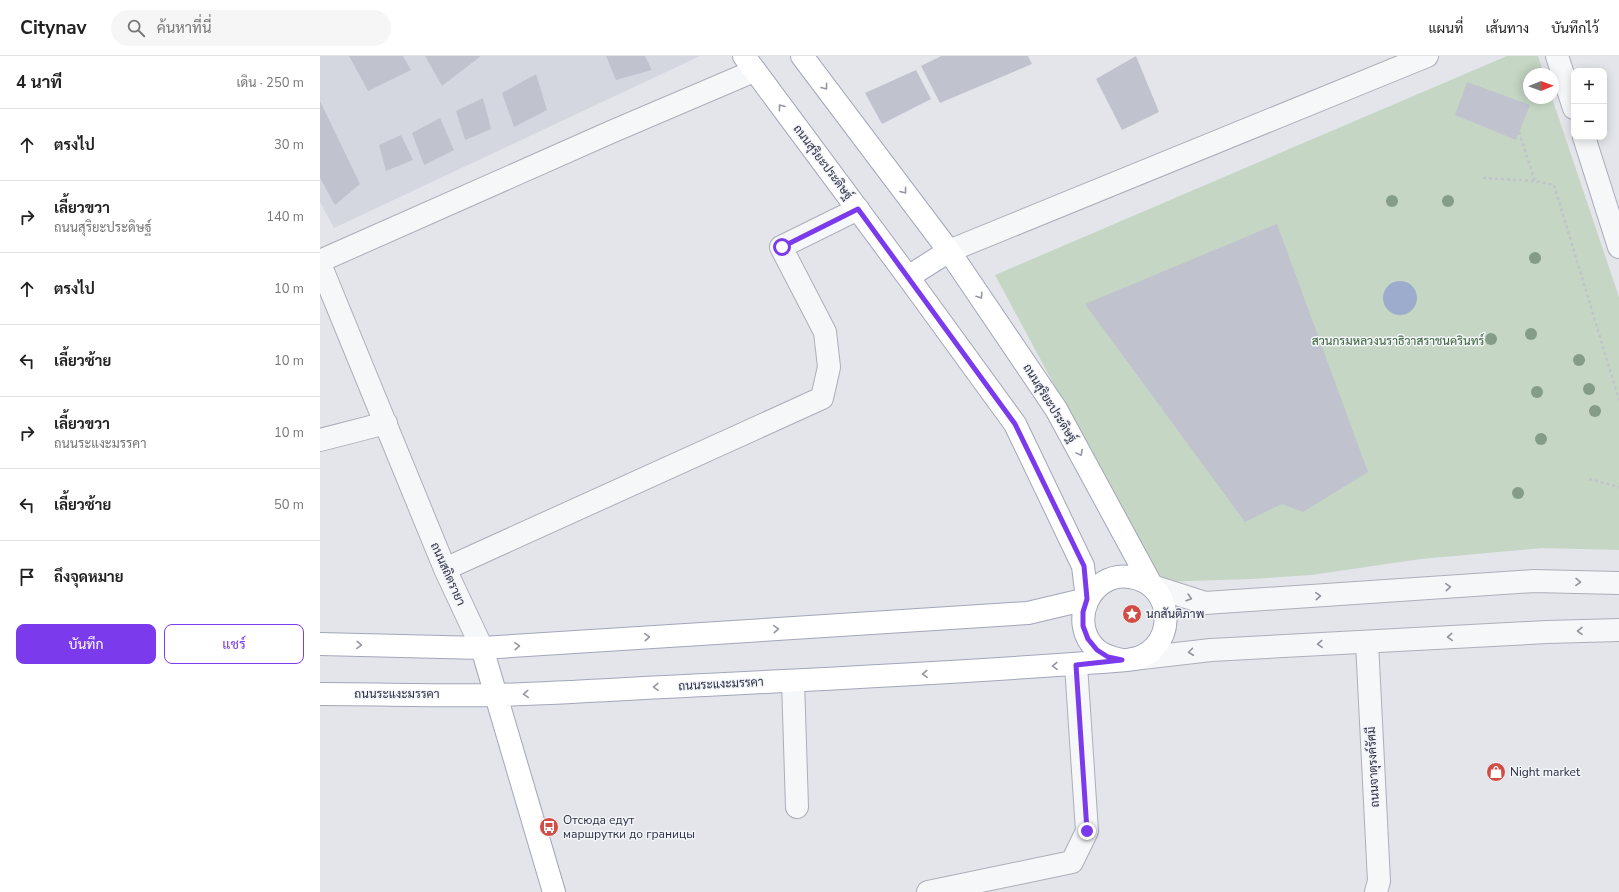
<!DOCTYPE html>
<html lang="th">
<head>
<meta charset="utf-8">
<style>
	body { margin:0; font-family:"Nunito Sans",Sarabun,sans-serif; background:#f6f6f6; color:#222 }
	.controls { position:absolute; right:12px; top:12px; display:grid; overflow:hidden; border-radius:8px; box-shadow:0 2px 10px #0003 }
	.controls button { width:36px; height:36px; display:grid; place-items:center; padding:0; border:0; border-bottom:1px solid #e0e0e0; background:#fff; color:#222; font:20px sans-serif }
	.compass { position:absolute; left:1203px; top:12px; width:36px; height:36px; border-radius:50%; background:#fff; box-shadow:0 2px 10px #0003; rotate:89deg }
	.stop { position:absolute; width:12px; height:12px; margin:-9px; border:3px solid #7c3aed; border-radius:50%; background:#fff }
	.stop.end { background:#7c3aed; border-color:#fff; box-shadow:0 1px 4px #0008 }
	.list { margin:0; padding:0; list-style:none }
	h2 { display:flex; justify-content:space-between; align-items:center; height:52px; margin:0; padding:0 16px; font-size:17px }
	h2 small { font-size:13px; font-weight:400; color:#767676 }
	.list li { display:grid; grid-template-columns:26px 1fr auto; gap:12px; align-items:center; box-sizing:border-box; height:72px; padding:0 16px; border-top:1px solid #e0e0e0 }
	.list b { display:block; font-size:15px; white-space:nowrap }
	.list p { margin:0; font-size:13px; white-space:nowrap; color:#767676 }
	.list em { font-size:13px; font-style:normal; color:#767676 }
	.actions { display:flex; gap:8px; padding:12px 16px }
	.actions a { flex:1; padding:9px 0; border:1px solid #7c3aed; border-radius:8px; text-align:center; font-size:14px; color:#7c3aed }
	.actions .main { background:#7c3aed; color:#fff }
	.icon { flex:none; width:22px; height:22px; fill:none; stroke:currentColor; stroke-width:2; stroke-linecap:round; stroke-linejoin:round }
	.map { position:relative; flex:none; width:1299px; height:836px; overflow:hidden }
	header { display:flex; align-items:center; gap:24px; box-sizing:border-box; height:56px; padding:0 20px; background:#fff; border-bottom:1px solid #e0e0e0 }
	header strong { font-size:19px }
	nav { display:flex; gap:22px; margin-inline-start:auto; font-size:14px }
	.search { width:280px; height:36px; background:#f6f6f6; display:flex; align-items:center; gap:10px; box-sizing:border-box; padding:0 14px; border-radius:22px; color:#767676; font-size:15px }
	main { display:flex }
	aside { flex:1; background:#fff }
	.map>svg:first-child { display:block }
	.built { fill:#d5d7e0 }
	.green { fill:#c5d6c4 }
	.water { fill:#9dabcc }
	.building { fill:#c0c3ce }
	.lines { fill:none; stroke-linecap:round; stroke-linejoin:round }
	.minor-casing { stroke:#acaeb9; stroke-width:24 }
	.major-casing { stroke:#a2a6b8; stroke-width:24 }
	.path { stroke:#c1c3ca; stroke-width:2.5; stroke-dasharray:3 3; stroke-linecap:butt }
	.minor { stroke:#f6f7f9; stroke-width:22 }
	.major { stroke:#fff; stroke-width:22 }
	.tree { fill:#849c88 }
	.oneway { stroke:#9497a2 }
	.oneway2 { stroke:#90939e }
	.route { stroke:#7c3aed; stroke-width:5 }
	.labels { text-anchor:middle; stroke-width:3; stroke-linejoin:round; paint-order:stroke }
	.street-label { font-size:12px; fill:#2a2f44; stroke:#f3f4f8 }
	.park-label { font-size:12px; fill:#376037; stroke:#f3f4f8 }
	.poi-label { font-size:12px; fill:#2a2f44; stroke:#f3f4f8; text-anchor:start }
</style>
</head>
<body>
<header>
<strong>Citynav</strong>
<div class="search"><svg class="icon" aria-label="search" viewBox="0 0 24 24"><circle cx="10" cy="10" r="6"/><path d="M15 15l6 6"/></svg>ค้นหาที่นี่</div>
<nav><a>แผนที่</a><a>เส้นทาง</a><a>บันทึกไว้</a></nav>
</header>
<main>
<aside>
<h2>4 นาที<small>เดิน · 250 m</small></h2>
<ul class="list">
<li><svg class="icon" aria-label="ahead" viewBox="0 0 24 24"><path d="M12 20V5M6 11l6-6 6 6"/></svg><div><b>ตรงไป</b></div><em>30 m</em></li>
<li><svg class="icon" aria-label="right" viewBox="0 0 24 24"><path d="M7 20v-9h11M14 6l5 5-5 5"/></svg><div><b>เลี้ยวขวา</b><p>ถนนสุริยะประดิษฐ์</p></div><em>140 m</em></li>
<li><svg class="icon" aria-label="ahead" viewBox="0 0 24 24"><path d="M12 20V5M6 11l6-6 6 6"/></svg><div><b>ตรงไป</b></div><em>10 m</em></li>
<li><svg class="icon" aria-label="left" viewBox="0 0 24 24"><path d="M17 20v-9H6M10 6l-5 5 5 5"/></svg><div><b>เลี้ยวซ้าย</b></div><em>10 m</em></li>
<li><svg class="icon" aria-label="right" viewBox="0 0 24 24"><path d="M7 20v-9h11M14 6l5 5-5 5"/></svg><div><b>เลี้ยวขวา</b><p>ถนนระแงะมรรคา</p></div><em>10 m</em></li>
<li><svg class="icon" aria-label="left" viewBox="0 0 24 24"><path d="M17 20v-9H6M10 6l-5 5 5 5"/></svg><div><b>เลี้ยวซ้าย</b></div><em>50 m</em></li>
<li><svg class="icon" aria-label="arrive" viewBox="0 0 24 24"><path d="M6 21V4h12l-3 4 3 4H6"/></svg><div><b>ถึงจุดหมาย</b></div></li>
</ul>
<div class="actions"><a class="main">บันทึก</a><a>แชร์</a></div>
</aside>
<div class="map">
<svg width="1299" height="836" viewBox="0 0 1299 836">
	<rect width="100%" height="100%" fill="#e3e5eb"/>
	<!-- built -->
	<path class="built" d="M0,0H380L14,172L0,146Z"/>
	<!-- green -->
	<path class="green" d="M1187,0H1218L1224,18H1209V42H1232L1299,241V494L1222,492L1101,503L991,519L932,523L840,526L675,219Z"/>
	<!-- water -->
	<path class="water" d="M1063 242a17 17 0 1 1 34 0a17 17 0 1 1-34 0Z"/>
	<!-- building -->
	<path class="building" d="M29,0H83L91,14L48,35Z
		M105,0H161L122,30Z
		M286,0H325L332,14L296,24Z
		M621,0H708L712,8L620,47L601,10Z
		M816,0L839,56L802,74L776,23Z
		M596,14L611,43L562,68L545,37Z
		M216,18L227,54L194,71L182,37Z
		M1147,26L1210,49L1196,84L1135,59Z
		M163,42L171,73L145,84L136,55Z
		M0,45L40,128L15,149L0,122Z
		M120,62L134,94L104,109L92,77Z
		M81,79L93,104L66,115L59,89Z
		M957,168L1048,416L983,456L962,448L925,466L765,248Z"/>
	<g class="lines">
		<!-- minor casing -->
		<g class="minor-casing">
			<path id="minor" d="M1237,0L1254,52
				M1264,81L1299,191
				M629,195L1107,0
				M0,205L291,76L434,15
				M0,208L125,513L162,592
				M0,384L66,367
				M125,513L502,342L509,311L505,276L461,191L538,153
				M832,530L885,547L1214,525L1299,527
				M1047,586L1059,825L1056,836
				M813,603L891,594L1227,576L1299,574
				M473,625L477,751
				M608,836L752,806L767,775L756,609"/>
		</g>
		<!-- major casing -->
		<g class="major-casing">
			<path id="major" d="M482,0L629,195L736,353L832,530
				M588,221L629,195
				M0,588L162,592L708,557L767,543L763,510L695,368L588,221L424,0
				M162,592L234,836
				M0,638C59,638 118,640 177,639C246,637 316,632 385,629C526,622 667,615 807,604C857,600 859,528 810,521C770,515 747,568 777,594C784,600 793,602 802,604"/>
		</g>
		<!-- path -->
		<path class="path" d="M1199,76L1215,125
			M1163,122L1215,125L1234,129L1299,344
			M1269,423L1299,431"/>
		<!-- minor -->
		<use href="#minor" class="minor"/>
		<!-- major -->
		<use href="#major" class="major"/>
	</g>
	<!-- trees -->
	<g class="tree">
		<circle cx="1072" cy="145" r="6"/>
		<circle cx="1128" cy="145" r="6"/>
		<circle cx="1215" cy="202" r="6"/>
		<circle cx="1211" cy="278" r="6"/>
		<circle cx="1171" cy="283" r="6"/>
		<circle cx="1259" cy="304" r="6"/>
		<circle cx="1269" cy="333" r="6"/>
		<circle cx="1217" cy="336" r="6"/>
		<circle cx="1275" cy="355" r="6"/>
		<circle cx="1221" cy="383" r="6"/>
		<circle cx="1198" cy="437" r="6"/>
	</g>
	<!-- one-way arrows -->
	<defs><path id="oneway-chevron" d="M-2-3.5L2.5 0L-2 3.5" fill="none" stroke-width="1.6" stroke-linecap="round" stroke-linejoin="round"/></defs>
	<g class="oneway">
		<use href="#oneway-chevron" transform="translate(505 31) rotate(53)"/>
		<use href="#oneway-chevron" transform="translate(461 51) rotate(-127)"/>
		<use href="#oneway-chevron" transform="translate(584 135) rotate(53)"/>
		<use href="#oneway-chevron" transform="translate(660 240) rotate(56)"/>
		<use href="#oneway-chevron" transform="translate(760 397) rotate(62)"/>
		<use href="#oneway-chevron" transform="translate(456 573) rotate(-4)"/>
		<use href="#oneway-chevron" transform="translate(327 581) rotate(-4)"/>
		<use href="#oneway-chevron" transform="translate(39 589) rotate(2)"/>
		<use href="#oneway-chevron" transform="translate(197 590) rotate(-4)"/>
		<use href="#oneway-chevron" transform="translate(735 610) rotate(177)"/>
		<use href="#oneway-chevron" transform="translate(605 618) rotate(177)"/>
		<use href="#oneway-chevron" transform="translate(336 631) rotate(177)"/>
		<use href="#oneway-chevron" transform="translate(206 638) rotate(177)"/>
	</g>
	<g class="oneway2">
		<use href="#oneway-chevron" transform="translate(1258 526) rotate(1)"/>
		<use href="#oneway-chevron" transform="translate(1128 531) rotate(-4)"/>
		<use href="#oneway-chevron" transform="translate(998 540) rotate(-4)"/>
		<use href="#oneway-chevron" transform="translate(869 542) rotate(17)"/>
		<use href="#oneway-chevron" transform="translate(1260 575) rotate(179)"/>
		<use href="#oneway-chevron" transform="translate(1130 581) rotate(177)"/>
		<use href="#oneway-chevron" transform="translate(1000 588) rotate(177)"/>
		<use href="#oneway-chevron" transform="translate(871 596) rotate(173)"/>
	</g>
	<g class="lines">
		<!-- route -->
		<path class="route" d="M462,191L538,153L695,368L764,510L767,543L763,556V570L768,583L777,594L788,601L802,604L756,609L767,775"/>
	</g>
	<!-- icons -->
	<defs>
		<g id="sight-disc" transform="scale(1)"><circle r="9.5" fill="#d24d46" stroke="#f3f4f8"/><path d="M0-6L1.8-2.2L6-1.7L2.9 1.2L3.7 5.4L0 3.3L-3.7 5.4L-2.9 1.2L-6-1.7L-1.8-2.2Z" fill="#fff"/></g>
		<g id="shop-disc" transform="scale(1)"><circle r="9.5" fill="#d24d46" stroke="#f3f4f8"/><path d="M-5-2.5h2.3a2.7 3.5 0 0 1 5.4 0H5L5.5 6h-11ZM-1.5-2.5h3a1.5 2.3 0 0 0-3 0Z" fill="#fff"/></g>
		<g id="bus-disc" transform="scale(1)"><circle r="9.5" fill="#d24d46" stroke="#f3f4f8"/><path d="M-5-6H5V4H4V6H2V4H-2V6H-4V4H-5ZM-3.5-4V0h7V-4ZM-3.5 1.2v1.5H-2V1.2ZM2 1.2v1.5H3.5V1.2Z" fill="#fff"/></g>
	</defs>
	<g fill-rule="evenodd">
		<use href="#sight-disc" x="812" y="558"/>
		<use href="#shop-disc" x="1176" y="716"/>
		<use href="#bus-disc" x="229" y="771"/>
	</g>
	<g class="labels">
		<!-- street labels -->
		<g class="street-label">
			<text transform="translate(503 106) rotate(53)" y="4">ถนนสุริยะประดิษฐ์</text>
			<text transform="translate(730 347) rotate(58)" y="4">ถนนสุริยะประดิษฐ์</text>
			<text transform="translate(128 518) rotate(66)" y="4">ถนนสถิตรายา</text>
			<text transform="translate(401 628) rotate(-3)" y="4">ถนนระแงะมรรคา</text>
			<text x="77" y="642">ถนนระแงะมรรคา</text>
			<text transform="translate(1053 711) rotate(-93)" y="4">ถนนจาตุรงค์รัศมี</text>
		</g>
		<!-- park labels -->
		<g class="park-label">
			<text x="1078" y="289">สวนกรมหลวงนราธิวาสราชนครินทร์</text>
		</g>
		<!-- poi labels -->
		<g class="poi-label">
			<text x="826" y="562">นกสันติภาพ</text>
			<text x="1190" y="720">Night market</text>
			<text x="243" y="768">Отсюда едут<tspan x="243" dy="14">маршрутки до границы</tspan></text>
		</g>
	</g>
</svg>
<div class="controls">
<button>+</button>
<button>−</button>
</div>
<svg class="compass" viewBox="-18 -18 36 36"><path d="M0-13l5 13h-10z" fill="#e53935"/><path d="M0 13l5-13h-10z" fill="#767676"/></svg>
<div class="stop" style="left:462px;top:191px"></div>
<div class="stop end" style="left:767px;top:775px"></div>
</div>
</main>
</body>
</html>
